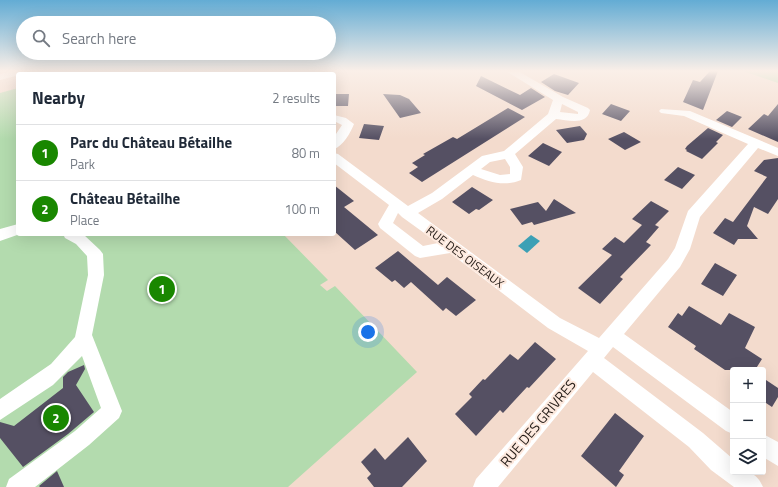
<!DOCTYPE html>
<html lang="en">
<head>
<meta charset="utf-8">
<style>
	body { margin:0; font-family:"Titillium Web",sans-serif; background:#f2f2f3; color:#1f2937 }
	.controls { position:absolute; right:12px; bottom:12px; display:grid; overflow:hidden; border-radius:4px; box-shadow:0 4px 16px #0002 }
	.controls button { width:36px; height:36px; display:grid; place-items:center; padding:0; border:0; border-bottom:1px solid #e0e1e3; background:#fff; color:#1f2937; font:20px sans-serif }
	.you { position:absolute; left:368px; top:332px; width:14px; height:14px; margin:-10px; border:3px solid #fff; border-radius:50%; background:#1a73e8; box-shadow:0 0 0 6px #1a73e833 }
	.badge { display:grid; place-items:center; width:26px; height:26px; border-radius:50%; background:#198700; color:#fff; font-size:13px; font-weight:700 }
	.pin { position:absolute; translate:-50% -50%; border:2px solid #fff; box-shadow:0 1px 4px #0006 }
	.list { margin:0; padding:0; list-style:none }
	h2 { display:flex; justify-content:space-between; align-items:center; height:52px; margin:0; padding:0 16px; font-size:17px }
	h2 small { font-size:13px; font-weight:400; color:#747a83 }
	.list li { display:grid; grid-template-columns:26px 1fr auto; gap:12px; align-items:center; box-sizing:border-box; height:56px; padding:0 16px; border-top:1px solid #e0e1e3 }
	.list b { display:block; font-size:15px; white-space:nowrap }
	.list p { margin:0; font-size:13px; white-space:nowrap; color:#747a83 }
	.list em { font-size:13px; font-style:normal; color:#747a83 }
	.icon { flex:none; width:22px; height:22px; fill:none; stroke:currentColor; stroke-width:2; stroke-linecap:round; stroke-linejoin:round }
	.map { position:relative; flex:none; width:778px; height:487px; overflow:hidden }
	.search { position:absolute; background:#fff; box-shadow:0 4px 16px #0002; left:16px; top:16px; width:320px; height:44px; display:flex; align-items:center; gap:10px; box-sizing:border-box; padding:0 14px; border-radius:22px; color:#747a83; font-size:15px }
	.panel { position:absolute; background:#fff; box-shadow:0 4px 16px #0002; left:16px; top:72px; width:320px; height:164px; border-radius:4px }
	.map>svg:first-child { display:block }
	.green { fill:#b3dbae }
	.water { fill:#3ca0b5 }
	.building { fill:#555063 }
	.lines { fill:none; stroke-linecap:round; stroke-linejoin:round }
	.minor { fill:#fff; fill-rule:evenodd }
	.labels { text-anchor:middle; stroke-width:4; stroke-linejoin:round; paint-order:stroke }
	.street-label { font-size:12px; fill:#231b16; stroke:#fde9de }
	.near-street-label { font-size:14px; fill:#231b16; stroke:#fde9de }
</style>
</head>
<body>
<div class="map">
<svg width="778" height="487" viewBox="0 0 778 487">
	<rect width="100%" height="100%" fill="#f3dbcd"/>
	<!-- green -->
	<path class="green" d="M743,71H778V83Z
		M18,88V234H283L328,280L320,285L327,291L335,286L417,372L288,487H0V93Z"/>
	<!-- water -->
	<path class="water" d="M531,235L540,241L527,253L518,246Z"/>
	<!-- building -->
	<path class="building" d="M710,71H718L703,110L683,102L693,80L700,82Z
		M554,74L579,83L568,95L555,91L541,82Z
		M481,76L520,95L531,88L545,97L522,110L476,86Z
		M334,94H349L348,106H334Z
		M383,94L400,95L409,99L421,113L400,118Z
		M611,104L630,111L621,121L602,114Z
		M778,104V142L748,129L764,114L768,116Z
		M508,108L525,117L422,182L409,173L418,167L412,163L425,155L423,154L453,137L457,139Z
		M727,111L742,117L732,127L716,120Z
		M364,124L384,126L379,140L359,138Z
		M580,126L587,134L584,140L567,143L556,130Z
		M708,128L723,135L716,142L718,143L702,159L686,151L687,150L685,149L687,146Z
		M624,132L641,142L625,150L608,139Z
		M543,143L562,152L549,166L528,156Z
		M778,158V199L768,214L754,207L747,226L758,239H738L734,245L713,233L725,218L733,222L767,177L754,171L764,160Z
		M678,167L695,175L682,189L664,180Z
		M334,185L354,201L344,207L378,235L355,250L334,231Z
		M472,187L493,200L479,210L476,209L469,214L452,202Z
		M554,199L576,213L534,225L532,222L522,225L510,209L538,202L546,211Z
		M651,201L669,211L655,225L659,227L646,242L651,245L620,277L623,279L600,304L578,288L612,255L602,249L615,237L624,243L642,225L632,219Z
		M398,251L438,285L447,277L476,300L456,316L446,308L443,311L411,282L404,288L395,280L392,282L375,268Z
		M715,263L737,275L723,296L701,284Z
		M689,306L721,325L729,313L755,327L745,348L762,359L755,370H725L694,349L696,346L668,327L678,313L682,316Z
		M535,342L556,359L529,388L527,387L503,413L500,410L476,436L455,414L472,397L469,394L483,379L485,380L510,354L518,360Z
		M84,365L85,369L76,385L94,412L68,434L23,467L0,438V422L14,426L63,388V377L68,372Z
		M763,378L778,388V397L772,407L763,401Z
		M615,413L644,436L619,471L624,475L616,487L581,456Z
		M408,437L427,461L402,487H374L367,478L371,474L361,462L375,448L385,460Z
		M57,471L64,487H40L39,486Z"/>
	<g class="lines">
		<!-- minor -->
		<path class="minor" d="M12,71H27L26,73L0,80V74Z
			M215,71H226L230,74H218Z
			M254,71H267L263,74H249Z
			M506,71H518L563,97L588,108L590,110C587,126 568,120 556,119L515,154L523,167L521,180C504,187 489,182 473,175L442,199L418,213L560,318L599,338L668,259L675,248L688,211L748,144L684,116L661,113L659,111L661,109L690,111L778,148V156L758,148L700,217L690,249L680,267L624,334L733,412V434L726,431L613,347L604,358L703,433L733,459V472C748,472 756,471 763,487H734L711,470L689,447L593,372L498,487H473L476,479L588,351L548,328L450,253L420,258L415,256L380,228L378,224L389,205L334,163V153L338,154L408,206L432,193L482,156L504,151L548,114L553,100ZM562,104L578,112V114L560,112ZM505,159L510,167V174L500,175L481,169L490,162ZM398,213L402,217L438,243L423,246L393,223Z
			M334,115L346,118L354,124C351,132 343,146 334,149V137L342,125L334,121Z
			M18,224V234H20L0,241V229Z
			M63,234H83L100,250L103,254L104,275L92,335L122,411L119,418L89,445L35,487H6L9,479L75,431L101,408L82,356L53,385L0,420V399L51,364L75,337L88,275L87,256L76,244L65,238Z
			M763,434L778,442V466L763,457Z"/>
	</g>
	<!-- sky -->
	<linearGradient id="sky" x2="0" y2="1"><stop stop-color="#63acd4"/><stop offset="0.51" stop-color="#faefe8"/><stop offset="1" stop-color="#faefe8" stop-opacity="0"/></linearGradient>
	<rect width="778" height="139" fill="url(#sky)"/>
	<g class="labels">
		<!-- street labels -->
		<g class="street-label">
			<text transform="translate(465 257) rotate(37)" y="4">RUE DES OISEAUX</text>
		</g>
		<!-- near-street labels -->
		<g class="near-street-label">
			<text transform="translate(538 423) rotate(-50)" y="5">RUE DES GRIVRES</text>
		</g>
	</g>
</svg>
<div class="controls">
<button>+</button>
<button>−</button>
<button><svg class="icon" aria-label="layers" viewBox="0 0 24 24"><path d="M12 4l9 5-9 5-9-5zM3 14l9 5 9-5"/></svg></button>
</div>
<div class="you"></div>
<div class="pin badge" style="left:162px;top:289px">1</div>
<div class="pin badge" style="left:56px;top:418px">2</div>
<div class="search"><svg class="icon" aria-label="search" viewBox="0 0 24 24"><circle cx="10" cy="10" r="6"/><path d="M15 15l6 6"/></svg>Search here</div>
<section class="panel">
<h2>Nearby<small>2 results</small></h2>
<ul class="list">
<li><span class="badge">1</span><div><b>Parc du Château Bétailhe</b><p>Park</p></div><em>80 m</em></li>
<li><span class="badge">2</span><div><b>Château Bétailhe</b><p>Place</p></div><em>100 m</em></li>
</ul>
</section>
</div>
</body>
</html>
